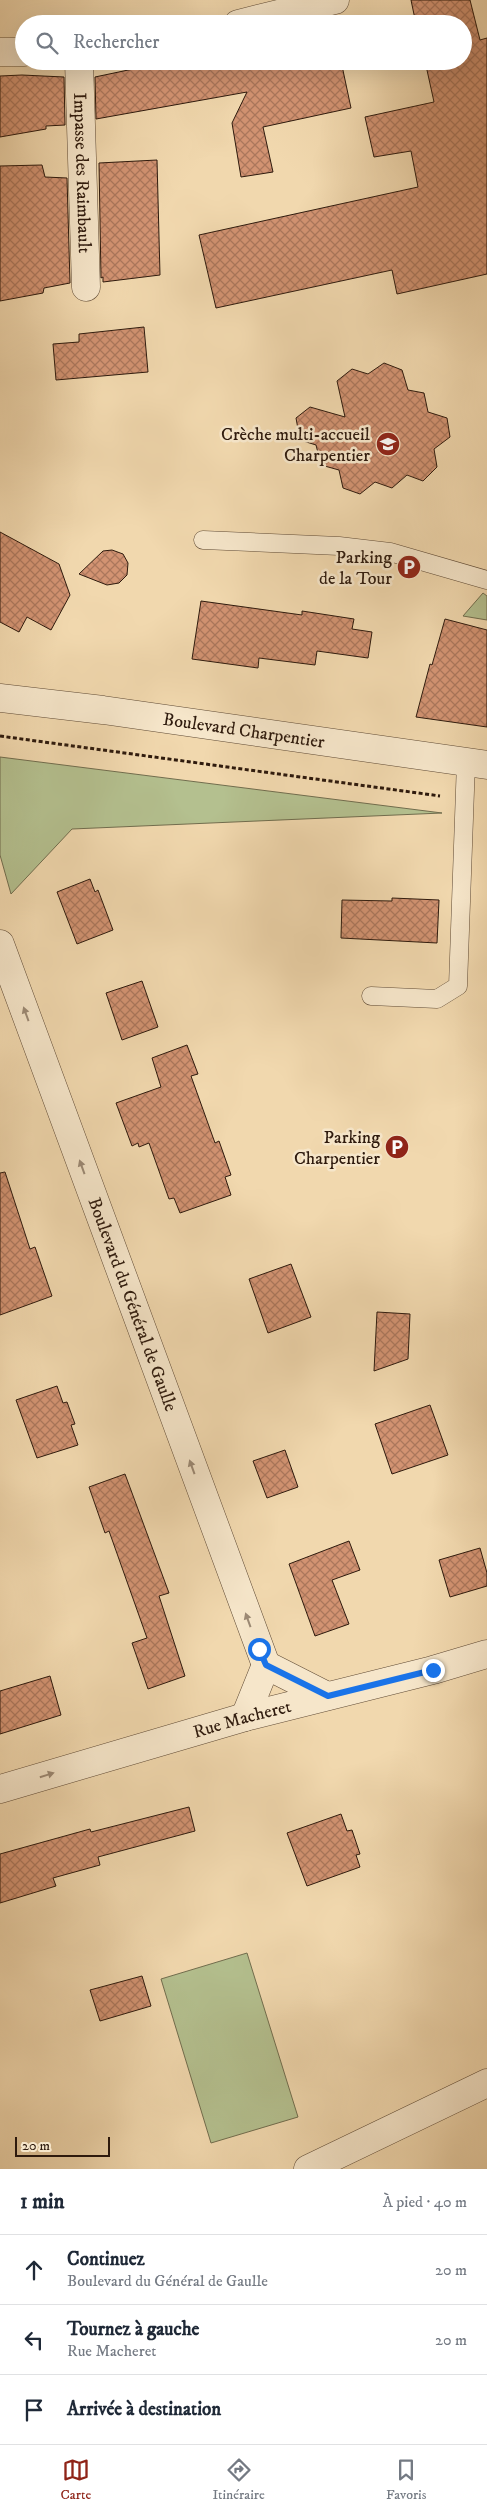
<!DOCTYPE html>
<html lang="fr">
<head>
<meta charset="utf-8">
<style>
	body { margin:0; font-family:"IM FELL DW Pica",serif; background:#f2f2f3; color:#1f2937 }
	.scale { position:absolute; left:15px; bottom:12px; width:95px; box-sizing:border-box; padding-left:5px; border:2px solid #2e1a0d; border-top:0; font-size:14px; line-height:18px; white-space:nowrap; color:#2e1a0d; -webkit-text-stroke:4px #f6e6ca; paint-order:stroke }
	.stop { position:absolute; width:15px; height:15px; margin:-11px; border:4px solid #1a73e8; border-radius:50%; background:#fff }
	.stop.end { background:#1a73e8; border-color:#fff; box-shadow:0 1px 5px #0008 }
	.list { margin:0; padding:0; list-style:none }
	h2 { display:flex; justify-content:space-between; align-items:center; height:65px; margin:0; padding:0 20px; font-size:21px }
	h2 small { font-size:16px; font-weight:400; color:#747a83 }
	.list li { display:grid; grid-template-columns:32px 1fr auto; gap:15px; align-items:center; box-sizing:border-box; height:70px; padding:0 20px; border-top:1px solid #e0e1e3 }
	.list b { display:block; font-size:19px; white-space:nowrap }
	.list p { margin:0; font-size:16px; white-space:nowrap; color:#747a83 }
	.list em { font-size:16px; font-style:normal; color:#747a83 }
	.icon { flex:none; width:28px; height:28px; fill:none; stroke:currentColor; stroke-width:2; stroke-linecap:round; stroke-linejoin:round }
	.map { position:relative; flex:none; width:487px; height:2169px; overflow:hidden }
	.search { position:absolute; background:#fff; box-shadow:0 5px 20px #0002; left:15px; right:15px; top:15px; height:55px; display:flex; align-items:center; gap:12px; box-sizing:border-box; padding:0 18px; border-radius:28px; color:#747a83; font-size:19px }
	.sheet { height:275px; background:#fff }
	nav { display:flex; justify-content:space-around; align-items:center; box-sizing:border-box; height:70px; border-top:1px solid #e0e1e3; background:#fff; font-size:14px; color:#747a83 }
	nav a { display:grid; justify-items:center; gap:2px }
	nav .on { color:#8f2418 }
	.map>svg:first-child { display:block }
	.green { fill:#b4c08f; stroke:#716d4e }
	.building { fill:url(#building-cross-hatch); stroke:#2e1a0d }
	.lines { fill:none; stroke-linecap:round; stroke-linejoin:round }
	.service-casing { stroke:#5f4a35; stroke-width:19 }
	.minor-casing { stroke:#5f4a35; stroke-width:29 }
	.tertiary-casing { stroke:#5f4a35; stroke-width:29 }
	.path { stroke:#2e1a0d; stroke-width:3; stroke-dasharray:4 2.5; stroke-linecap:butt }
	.service { stroke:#f6e6ca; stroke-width:18 }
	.minor { stroke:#f6e6ca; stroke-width:28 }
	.tertiary { stroke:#f6e6ca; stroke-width:28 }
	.oneway { fill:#9c8a75 }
	.route { stroke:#1a73e8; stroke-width:6 }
	.labels { text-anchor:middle; stroke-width:5; stroke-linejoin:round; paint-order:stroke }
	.street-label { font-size:18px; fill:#2e1a0d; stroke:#f6e6ca }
	.poi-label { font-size:18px; fill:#2e1a0d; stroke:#f6e6ca; text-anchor:end }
</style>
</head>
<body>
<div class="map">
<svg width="487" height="2169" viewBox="0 0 487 2169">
	<defs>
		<pattern id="building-cross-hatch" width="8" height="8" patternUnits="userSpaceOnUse" patternTransform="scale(1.25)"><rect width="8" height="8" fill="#d29372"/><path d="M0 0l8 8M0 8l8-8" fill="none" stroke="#ab775c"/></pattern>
	</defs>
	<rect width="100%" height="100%" fill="#f1d8ae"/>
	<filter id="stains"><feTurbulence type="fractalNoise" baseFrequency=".004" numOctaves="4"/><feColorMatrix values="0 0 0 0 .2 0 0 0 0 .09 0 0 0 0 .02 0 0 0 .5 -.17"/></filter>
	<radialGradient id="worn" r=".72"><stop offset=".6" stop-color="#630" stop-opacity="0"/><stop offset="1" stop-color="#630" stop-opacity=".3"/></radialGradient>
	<!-- green -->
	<path class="green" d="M483,593L487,596V620L463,616Z
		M0,757L442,813L72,829L11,894L0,855Z
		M247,1953L298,2117L211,2143L161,1979Z"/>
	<!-- building -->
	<path class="building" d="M411,0H470L480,40L487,38V274L397,294L392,270L216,308L199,235L418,187L411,151L374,157L365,117L434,102L425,61H463V24H416Z
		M171,61H341L351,108L263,127L273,172L241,177L232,123L247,92L96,119L95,77Z
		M22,75L64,77L65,125L46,126V129L0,137V76Z
		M157,160L160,275L103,282V277L101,278L99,163Z
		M42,165L45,177L67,178L70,283L44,288L43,293L0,301V166Z
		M144,327L148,372L56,380L53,344L79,342V334Z
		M384,363L402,370L408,390L424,393L428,412L447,418L450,437L434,449L437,467L423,481L407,475L392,488L375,482L360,494L343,488L339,470L321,465L316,445L300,440L296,418L310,407L345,417L337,381L352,369L368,374Z
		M0,532L59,564L70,595L51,630L27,617L19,632L0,622Z
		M112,550L123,554L128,563L127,575L119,583L107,585L79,574L103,551Z
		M201,601L302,615V611L354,619L352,629L372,632L368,658L317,651L315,665L259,658L258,668L192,659Z
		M445,619L487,630V727L416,717L430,664L432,665Z
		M90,879L95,892L98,890L113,930L77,944L57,892Z
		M392,898L439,900L437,943L341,938L342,900L392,901Z
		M142,981L158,1027L122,1040L106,993Z
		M187,1045L198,1074L191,1076L215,1143L219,1141L231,1175L225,1177L231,1195L180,1213L174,1198L169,1199L149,1143L139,1147L138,1143L132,1146L116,1103L161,1087L152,1058Z
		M5,1172L30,1249L35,1247L52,1296L0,1315V1173Z
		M291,1264L311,1317L268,1333L249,1279Z
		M377,1312L410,1314L408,1359L374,1371Z
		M57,1386L63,1403L67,1402L75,1424L71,1425L78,1445L37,1458L16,1400Z
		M430,1405L448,1455L392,1474L375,1424Z
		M285,1450L298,1487L267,1498L253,1461Z
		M125,1474L169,1593L159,1596L185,1676L148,1689L132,1643L147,1638L109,1531L105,1533L89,1487Z
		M349,1541L360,1570L332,1580L349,1624L315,1636L289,1564Z
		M480,1548L487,1573V1586L450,1597L439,1560Z
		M50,1676L61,1715L0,1734V1691Z
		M189,1807L195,1831L98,1857L100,1865L53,1878L56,1886L0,1903V1854L90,1829L91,1832Z
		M341,1814L347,1831L352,1830L360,1854L356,1855L360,1867L307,1886L287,1833Z
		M142,1976L151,2006L100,2021L90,1990Z"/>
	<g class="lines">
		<!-- service casing -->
		<g class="service-casing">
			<path id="service" d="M203,540L339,546L390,552L487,580
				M371,996L437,999L458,986L466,762"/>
		</g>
		<!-- minor casing -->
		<g class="minor-casing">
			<g id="minor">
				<path d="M238,24L335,0"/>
				<path d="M0,52H24"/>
				<path id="s1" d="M79,61L86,287"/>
				<path d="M308,2169L487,2083"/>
			</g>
		</g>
		<!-- tertiary casing -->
		<g class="tertiary-casing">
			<g id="tertiary">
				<path id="s2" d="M0,698L103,710L487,765"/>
				<path id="s3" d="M0,944L266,1665L327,1696"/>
				<path d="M245,1717L266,1665"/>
				<path id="s4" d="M0,1789L245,1717L433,1670L487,1654"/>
			</g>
		</g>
		<!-- path -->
		<path class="path" d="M0,736L440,796"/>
		<!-- service -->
		<use href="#service" class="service"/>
		<!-- minor -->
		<use href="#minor" class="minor"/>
		<!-- tertiary -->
		<use href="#tertiary" class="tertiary"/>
	</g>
	<!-- one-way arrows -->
	<defs><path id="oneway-solid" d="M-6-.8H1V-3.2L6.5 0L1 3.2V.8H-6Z" transform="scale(1.25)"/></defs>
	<g class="oneway">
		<use href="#oneway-solid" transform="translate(26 1014) rotate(-110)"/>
		<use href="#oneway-solid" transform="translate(82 1167) rotate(-110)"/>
		<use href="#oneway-solid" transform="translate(192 1467) rotate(-110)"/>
		<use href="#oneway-solid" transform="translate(248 1620) rotate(-110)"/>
		<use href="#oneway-solid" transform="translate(47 1775) rotate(-17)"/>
	</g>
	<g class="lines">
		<!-- route -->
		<path class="route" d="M259,1649L266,1665L328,1696L433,1670"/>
	</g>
	<!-- icons -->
	<defs>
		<g id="school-disc" transform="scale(1.25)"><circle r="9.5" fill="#8f2418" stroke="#f6e6ca"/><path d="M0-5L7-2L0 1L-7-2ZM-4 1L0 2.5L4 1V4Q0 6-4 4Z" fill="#fff"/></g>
		<g id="parking-disc" transform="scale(1.25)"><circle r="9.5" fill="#8f2418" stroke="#f6e6ca"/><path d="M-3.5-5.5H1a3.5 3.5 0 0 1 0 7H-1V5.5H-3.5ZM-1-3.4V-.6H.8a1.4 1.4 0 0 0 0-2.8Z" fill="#fff"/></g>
	</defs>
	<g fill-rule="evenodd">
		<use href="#school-disc" x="388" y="444"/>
		<use href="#parking-disc" x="409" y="567"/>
		<use href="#parking-disc" x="397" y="1147"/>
	</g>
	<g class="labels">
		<!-- street labels -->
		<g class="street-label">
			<text dy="6" stroke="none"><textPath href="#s1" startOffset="112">Impasse des Raimbault</textPath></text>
			<text dy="6" stroke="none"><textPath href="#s2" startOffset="246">Boulevard Charpentier</textPath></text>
			<text dy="6" stroke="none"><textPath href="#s3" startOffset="384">Boulevard du Général de Gaulle</textPath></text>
			<text dy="6" stroke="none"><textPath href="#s4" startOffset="252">Rue Macheret</textPath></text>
		</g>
		<!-- poi labels -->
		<g class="poi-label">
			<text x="370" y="440">Crèche multi-accueil<tspan x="370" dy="21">Charpentier</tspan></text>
			<text x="392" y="563">Parking<tspan x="392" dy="21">de la Tour</tspan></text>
			<text x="380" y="1143">Parking<tspan x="380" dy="21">Charpentier</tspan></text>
		</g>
	</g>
	<rect width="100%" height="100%" filter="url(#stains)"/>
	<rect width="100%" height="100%" fill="url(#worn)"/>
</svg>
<div class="scale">20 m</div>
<div class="stop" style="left:259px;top:1649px"></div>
<div class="stop end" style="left:433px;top:1670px"></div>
<div class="search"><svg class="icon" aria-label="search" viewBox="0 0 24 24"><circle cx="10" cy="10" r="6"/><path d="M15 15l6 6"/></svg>Rechercher</div>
</div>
<section class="sheet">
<h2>1 min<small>À pied · 40 m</small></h2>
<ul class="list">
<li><svg class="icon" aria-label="ahead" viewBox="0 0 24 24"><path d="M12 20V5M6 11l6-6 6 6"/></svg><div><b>Continuez</b><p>Boulevard du Général de Gaulle</p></div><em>20 m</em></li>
<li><svg class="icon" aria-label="left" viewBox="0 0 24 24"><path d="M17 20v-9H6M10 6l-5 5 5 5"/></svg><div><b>Tournez à gauche</b><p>Rue Macheret</p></div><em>20 m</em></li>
<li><svg class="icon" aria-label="arrive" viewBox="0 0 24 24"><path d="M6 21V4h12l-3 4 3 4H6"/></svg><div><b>Arrivée à destination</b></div></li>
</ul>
</section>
<nav>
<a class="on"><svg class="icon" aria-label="map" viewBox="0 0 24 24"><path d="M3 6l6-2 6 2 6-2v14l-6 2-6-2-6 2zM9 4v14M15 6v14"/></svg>Carte</a>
<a><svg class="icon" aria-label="directions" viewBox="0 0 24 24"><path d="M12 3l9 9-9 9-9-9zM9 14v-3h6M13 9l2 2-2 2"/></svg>Itinéraire</a>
<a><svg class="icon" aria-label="saved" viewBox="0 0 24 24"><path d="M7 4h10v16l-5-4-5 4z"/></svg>Favoris</a>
</nav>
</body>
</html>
